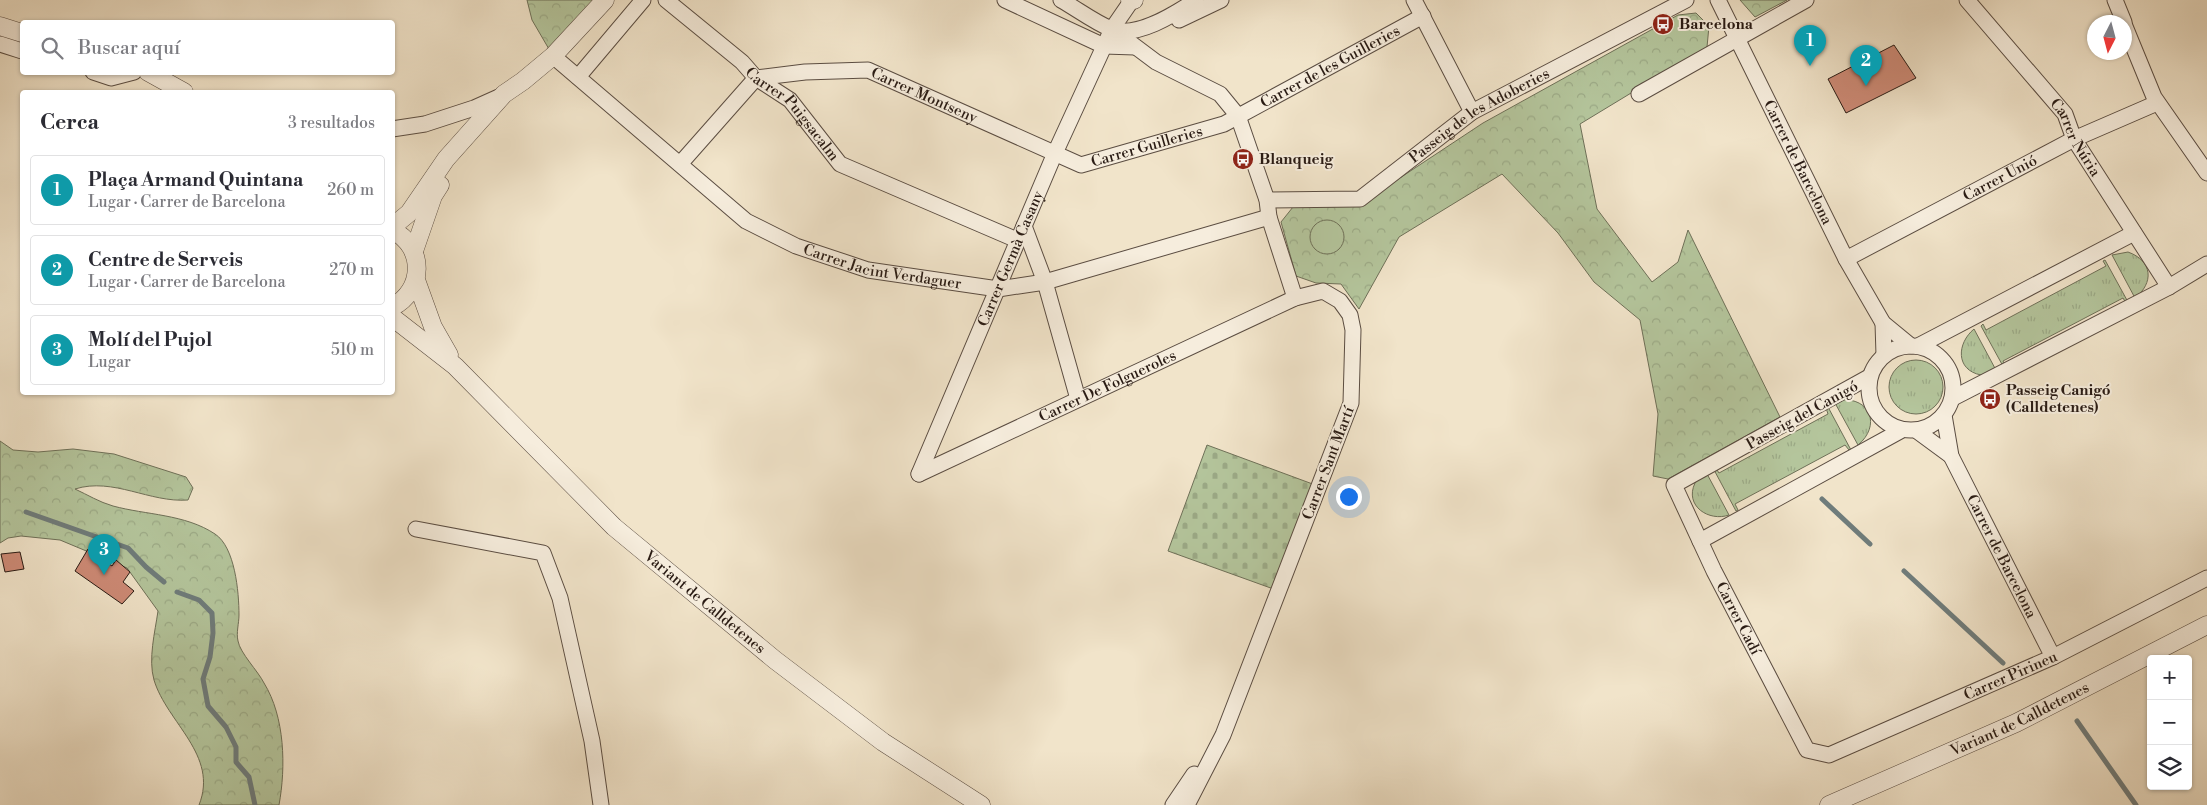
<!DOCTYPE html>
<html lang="es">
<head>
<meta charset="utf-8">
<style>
	body { margin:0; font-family:"Libre Bodoni",serif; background:#f7f7f7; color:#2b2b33 }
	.controls { position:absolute; right:15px; bottom:15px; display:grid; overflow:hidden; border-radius:5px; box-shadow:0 1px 4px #0004 }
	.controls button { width:45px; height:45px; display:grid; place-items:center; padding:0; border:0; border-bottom:1px solid #e1e1e2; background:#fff; color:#2b2b33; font:25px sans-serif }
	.compass { position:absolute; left:2087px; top:15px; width:45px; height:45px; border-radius:50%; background:#fff; box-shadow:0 1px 4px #0004; rotate:186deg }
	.you { position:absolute; left:1348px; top:496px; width:18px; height:18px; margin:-12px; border:4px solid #fff; border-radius:50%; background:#1a73e8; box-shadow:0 0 0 8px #1a73e833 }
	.badge { display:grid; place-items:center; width:32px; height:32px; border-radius:50%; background:#db2777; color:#fff; font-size:16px; font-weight:700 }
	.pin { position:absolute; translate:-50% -41px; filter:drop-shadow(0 1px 2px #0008) }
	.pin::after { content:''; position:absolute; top:26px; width:18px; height:15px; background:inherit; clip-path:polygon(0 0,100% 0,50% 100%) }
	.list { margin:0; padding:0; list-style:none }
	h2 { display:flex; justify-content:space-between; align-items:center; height:65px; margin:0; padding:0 20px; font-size:21px }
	h2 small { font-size:16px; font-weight:400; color:#7c7c81 }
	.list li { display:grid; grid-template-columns:32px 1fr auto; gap:15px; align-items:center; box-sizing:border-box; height:70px; margin:0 10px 10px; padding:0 10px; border:1px solid #e1e1e2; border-radius:5px }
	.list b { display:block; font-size:19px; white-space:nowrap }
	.list p { margin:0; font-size:16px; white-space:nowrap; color:#7c7c81 }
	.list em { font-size:16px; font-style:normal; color:#7c7c81 }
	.icon { flex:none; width:28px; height:28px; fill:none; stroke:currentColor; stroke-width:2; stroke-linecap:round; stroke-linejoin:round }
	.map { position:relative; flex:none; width:2207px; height:805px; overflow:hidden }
	.search { position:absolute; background:#fff; box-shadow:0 1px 4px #0004; left:20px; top:20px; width:375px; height:55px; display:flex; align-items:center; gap:12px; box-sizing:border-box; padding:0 18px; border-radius:5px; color:#7c7c81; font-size:19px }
	.panel { position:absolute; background:#fff; box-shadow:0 1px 4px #0004; left:20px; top:90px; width:375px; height:305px; border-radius:5px }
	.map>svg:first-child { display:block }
	.grass { fill:url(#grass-tufts); stroke:#6e7058 }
	.forest { fill:url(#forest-crowns); stroke:#6e7058 }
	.cemetery { fill:url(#cemetery-stones); stroke:#6e7058 }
	.pitch { fill:#b4c59c; stroke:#6e7058 }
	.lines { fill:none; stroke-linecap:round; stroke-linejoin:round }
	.stream { stroke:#6f7c7b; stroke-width:5 }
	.building { fill:#ce8b77; stroke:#291b14 }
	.minor-casing { stroke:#5b4d42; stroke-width:17 }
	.tertiary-casing { stroke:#5b4d42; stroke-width:19 }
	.minor { stroke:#f6eddd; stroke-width:15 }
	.tertiary { stroke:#f6eddd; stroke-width:18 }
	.labels { text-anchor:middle; stroke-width:4; stroke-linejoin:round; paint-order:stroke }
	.poi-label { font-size:15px; font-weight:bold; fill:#291b14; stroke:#f6eddd; text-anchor:start }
	.street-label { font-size:15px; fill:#291b14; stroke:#f6eddd }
</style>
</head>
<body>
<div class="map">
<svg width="2207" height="805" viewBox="0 0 2207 805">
	<defs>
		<pattern id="grass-tufts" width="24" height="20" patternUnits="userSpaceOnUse" patternTransform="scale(1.25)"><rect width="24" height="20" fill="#b4c59c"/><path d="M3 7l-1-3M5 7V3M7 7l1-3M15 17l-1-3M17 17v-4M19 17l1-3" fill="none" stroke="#9ba986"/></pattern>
		<pattern id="forest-crowns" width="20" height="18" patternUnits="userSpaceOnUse" patternTransform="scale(1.25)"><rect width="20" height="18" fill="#b4c59c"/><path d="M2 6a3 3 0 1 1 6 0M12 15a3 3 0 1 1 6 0" fill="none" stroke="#9ba986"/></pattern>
		<pattern id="cemetery-stones" width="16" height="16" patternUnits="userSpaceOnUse" patternTransform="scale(1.25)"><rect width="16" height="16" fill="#b4c59c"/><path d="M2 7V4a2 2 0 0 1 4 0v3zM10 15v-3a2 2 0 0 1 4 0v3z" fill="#9ba986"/></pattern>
	</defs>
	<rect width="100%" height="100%" fill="#f1e4ca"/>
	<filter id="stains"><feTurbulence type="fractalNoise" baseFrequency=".004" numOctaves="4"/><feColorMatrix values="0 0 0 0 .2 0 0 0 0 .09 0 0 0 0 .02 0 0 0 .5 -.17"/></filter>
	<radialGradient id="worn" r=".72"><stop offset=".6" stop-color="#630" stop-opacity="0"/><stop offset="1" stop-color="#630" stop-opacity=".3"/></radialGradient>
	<!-- grass -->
	<path class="grass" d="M2128,252C2153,261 2154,283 2135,298L2112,255Z
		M2105,260L2128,302L2126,303L2123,298L2003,361L2006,367L2004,368L1981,326L1983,324L1986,330L2106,266L2103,261Z
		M1974,329L1997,372C1992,373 1986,375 1981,375C1955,370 1957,343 1974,329Z
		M1889 387a27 27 0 1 1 54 0a27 27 0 1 1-54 0Z
		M1840,400C1871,397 1881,426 1858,445L1835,403Z
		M1828,407L1851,450H1849L1845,445L1735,504L1738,510L1736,511L1713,468L1715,467L1719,473L1828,414L1826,408Z
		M1706,472L1729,515C1709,522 1684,506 1695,483C1697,479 1702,475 1706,472Z"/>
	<!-- forest -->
	<path class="forest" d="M527,0H605L553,56L532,20Z
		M1740,0H1787L1755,17Z
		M1696,13L1709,26L1707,47L1580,124L1597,209L1652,282L1678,262L1688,230L1780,417L1668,479L1653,476L1658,414L1640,320L1594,282L1558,233L1502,174L1399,237L1359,309L1341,284L1316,283L1296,276L1281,222L1293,207L1362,203L1483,123L1678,15Z
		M0,441L13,450L38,452L73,449L114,454L186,477L193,488L188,500C150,503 113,477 75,489C88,495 99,502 113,506C146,515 185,514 215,534C235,547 239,592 239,615C239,623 236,633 238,641C240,653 258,671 264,683C285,717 286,767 279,805H199C219,755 167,723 154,680C148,659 155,632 158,611L127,568L60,540L21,536L8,538L0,543Z"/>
	<!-- cemetery -->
	<path class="cemetery" d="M1207,445L1318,486L1279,591L1168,551Z"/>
	<!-- pitch -->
	<path class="pitch" d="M1310 237a17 17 0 1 1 34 0a17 17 0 1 1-34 0Z"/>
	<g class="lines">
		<!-- stream -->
		<path class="stream" d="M1822,499L1870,544
			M26,512L128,548L146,567L164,582
			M1904,571L2003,663
			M177,592L199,600L212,613L213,633L210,657L203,679L208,706L226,727L236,747V762L249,777L255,805
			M2077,721L2136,805"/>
	</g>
	<!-- building -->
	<path class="building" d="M1894,45L1916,78L1846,113L1828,79Z
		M88,549L112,566L116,560L130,572L123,582L134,591L122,604L75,571Z
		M20,552L24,569L5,572L1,554Z"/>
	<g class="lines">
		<!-- minor casing -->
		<g class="minor-casing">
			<g id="minor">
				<path id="s1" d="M666,0L742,62L756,78L790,100L840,164L1017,240"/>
				<path d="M1005,0L1104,46L1135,47"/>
				<path d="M1061,0C1077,9 1094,22 1111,29C1136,39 1175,14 1196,0"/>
				<path d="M1414,0L1472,112"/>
				<path id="s2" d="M1718,0L1846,259L1883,323L1911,346"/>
				<path id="s3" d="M1967,0L2065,114L2074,139L2169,287"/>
				<path d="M2115,0L2124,22"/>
				<path d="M1179,20L1221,0"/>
				<path d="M2124,24L2154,97L2207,173"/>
				<path d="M1112,29L1156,62L1220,94L1238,116L1267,200L1269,217L1295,298"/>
				<path d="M0,44L22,51"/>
				<path id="s4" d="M553,56L746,221L796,246L868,270L998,289L1045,282L1269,217"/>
				<path d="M93,72L111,78L134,72"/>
				<path d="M578,77L643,0"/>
				<path id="s5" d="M756,78L805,72L868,70L1081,165L1224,124L1423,16"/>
				<path d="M1639,94L1806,0"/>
				<path d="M392,129L425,124L474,108L503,95"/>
				<path d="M680,164L756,78"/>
				<path id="s6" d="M1267,200L1360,199L1472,112L1686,0"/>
				<path d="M1024,226L1045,282L1078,399"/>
				<path id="s7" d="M1846,259L2074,139L2157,103"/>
				<path d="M1883,323L1884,355"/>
				<circle cx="1911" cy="388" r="42"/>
				<path d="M1918,346L2134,233"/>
				<path id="s8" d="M1869,377L1674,485L1714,571L1807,750L1829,755L2053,657L2207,578"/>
				<path d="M1953,398L2169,287L2207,264"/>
				<path id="s9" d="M1944,415L1951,456L2053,657"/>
				<path d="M1917,431L1951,456"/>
				<path id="s10" d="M919,474L1295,298L1323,291L1340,301L1350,315L1353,330L1351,403L1223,735L1187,805"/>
				<path id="s11" d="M919,474L1055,153L1112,29L1132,0"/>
				<path d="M416,529L543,553L560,598L592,741L601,805"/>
				<path d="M1700,541L1902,430"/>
				<path d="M1173,805L1194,774"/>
			</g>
		</g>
		<!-- tertiary casing -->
		<g class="tertiary-casing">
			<g id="tertiary">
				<path d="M1130,0H1134"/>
				<path d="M0,26L22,33"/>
				<path d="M148,72L184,92"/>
				<path d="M392,227L409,213L446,159L504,94L523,81L553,56L605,0"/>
				<path d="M392,230C426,247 424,291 392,307"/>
				<path d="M414,251L433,196L440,185"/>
				<path d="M416,280L433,327L449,355"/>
				<path id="s12" d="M392,317L455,366L614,527L775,660L883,742L981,805"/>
				<path id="s13" d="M1829,805L2016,723L2207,625"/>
			</g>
		</g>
		<!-- minor -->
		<use href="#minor" class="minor"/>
		<!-- tertiary -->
		<use href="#tertiary" class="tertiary"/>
	</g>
	<!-- icons -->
	<defs>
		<g id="bus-disc" transform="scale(1.125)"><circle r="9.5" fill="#8f2418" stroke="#f6eddd"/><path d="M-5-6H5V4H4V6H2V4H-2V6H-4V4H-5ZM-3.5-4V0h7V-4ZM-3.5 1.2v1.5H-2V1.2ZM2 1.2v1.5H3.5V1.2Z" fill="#fff"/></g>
	</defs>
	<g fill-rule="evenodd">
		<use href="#bus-disc" x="1663" y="24"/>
		<use href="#bus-disc" x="1243" y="159"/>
		<use href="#bus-disc" x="1990" y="399"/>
	</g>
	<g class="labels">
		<!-- poi labels -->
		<g class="poi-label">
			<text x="1679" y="29">Barcelona</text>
			<text x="1259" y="164">Blanqueig</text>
			<text x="2006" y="395">Passeig Canigó<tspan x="2006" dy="17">(Calldetenes)</tspan></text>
		</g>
		<!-- street labels -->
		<g class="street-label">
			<text dy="5" stroke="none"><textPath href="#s5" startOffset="615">Carrer de les Guilleries</textPath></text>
			<text dy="5" stroke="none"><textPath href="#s5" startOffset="174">Carrer Montseny</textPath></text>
			<text dy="5" stroke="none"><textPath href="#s1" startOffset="171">Carrer Puigsacalm</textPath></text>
			<text dy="5" stroke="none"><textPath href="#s6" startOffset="239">Passeig de les Adoberies</textPath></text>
			<text dy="5" stroke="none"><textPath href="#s3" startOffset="176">Carrer Núria</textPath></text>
			<text dy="5" stroke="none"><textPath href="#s5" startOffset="414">Carrer Guilleries</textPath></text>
			<text dy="5" stroke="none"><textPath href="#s2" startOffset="181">Carrer de Barcelona</textPath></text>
			<text dy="5" stroke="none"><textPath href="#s7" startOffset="174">Carrer Unió</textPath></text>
			<text dy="5" stroke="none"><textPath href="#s11" startOffset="234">Carrer Germà Casany</textPath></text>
			<text dy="5" stroke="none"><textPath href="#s4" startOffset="399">Carrer Jacint Verdaguer</textPath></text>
			<text dy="5" stroke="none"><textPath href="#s10" startOffset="208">Carrer De Folgueroles</textPath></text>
			<text transform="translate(1802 415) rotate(-29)" y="5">Passeig del Canigó</text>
			<text transform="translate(1328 463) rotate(-69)" y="5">Carrer Sant Martí</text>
			<text dy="5" stroke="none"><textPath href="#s9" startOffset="154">Carrer de Barcelona</textPath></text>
			<text dy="5" stroke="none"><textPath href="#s12" startOffset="424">Variant de Calldetenes</textPath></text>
			<text dy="5" stroke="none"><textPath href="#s8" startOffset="371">Carrer Cadí</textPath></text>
			<text dy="5" stroke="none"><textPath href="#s8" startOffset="740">Carrer Pirineu</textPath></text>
			<text dy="5" stroke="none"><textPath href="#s13" startOffset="209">Variant de Calldetenes</textPath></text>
		</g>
	</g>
	<rect width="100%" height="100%" filter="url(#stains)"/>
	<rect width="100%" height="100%" fill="url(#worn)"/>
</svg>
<div class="controls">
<button>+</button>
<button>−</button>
<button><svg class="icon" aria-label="layers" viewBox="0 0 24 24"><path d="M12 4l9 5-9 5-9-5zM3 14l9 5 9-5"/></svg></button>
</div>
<svg class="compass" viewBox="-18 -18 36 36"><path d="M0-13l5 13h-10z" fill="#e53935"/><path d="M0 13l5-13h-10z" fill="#7c7c81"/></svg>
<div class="you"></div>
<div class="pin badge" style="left:1810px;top:66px;background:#0f9aa8">1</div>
<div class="pin badge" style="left:1866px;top:86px;background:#0f9aa8">2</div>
<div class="pin badge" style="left:104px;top:575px;background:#0f9aa8">3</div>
<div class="search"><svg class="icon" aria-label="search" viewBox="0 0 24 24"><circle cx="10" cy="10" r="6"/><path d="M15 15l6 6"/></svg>Buscar aquí</div>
<section class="panel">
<h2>Cerca<small>3 resultados</small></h2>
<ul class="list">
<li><span class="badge" style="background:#0f9aa8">1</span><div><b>Plaça Armand Quintana</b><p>Lugar · Carrer de Barcelona</p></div><em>260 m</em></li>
<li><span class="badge" style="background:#0f9aa8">2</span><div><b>Centre de Serveis</b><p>Lugar · Carrer de Barcelona</p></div><em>270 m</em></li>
<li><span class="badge" style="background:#0f9aa8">3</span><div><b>Molí del Pujol</b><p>Lugar</p></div><em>510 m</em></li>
</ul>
</section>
</div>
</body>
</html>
